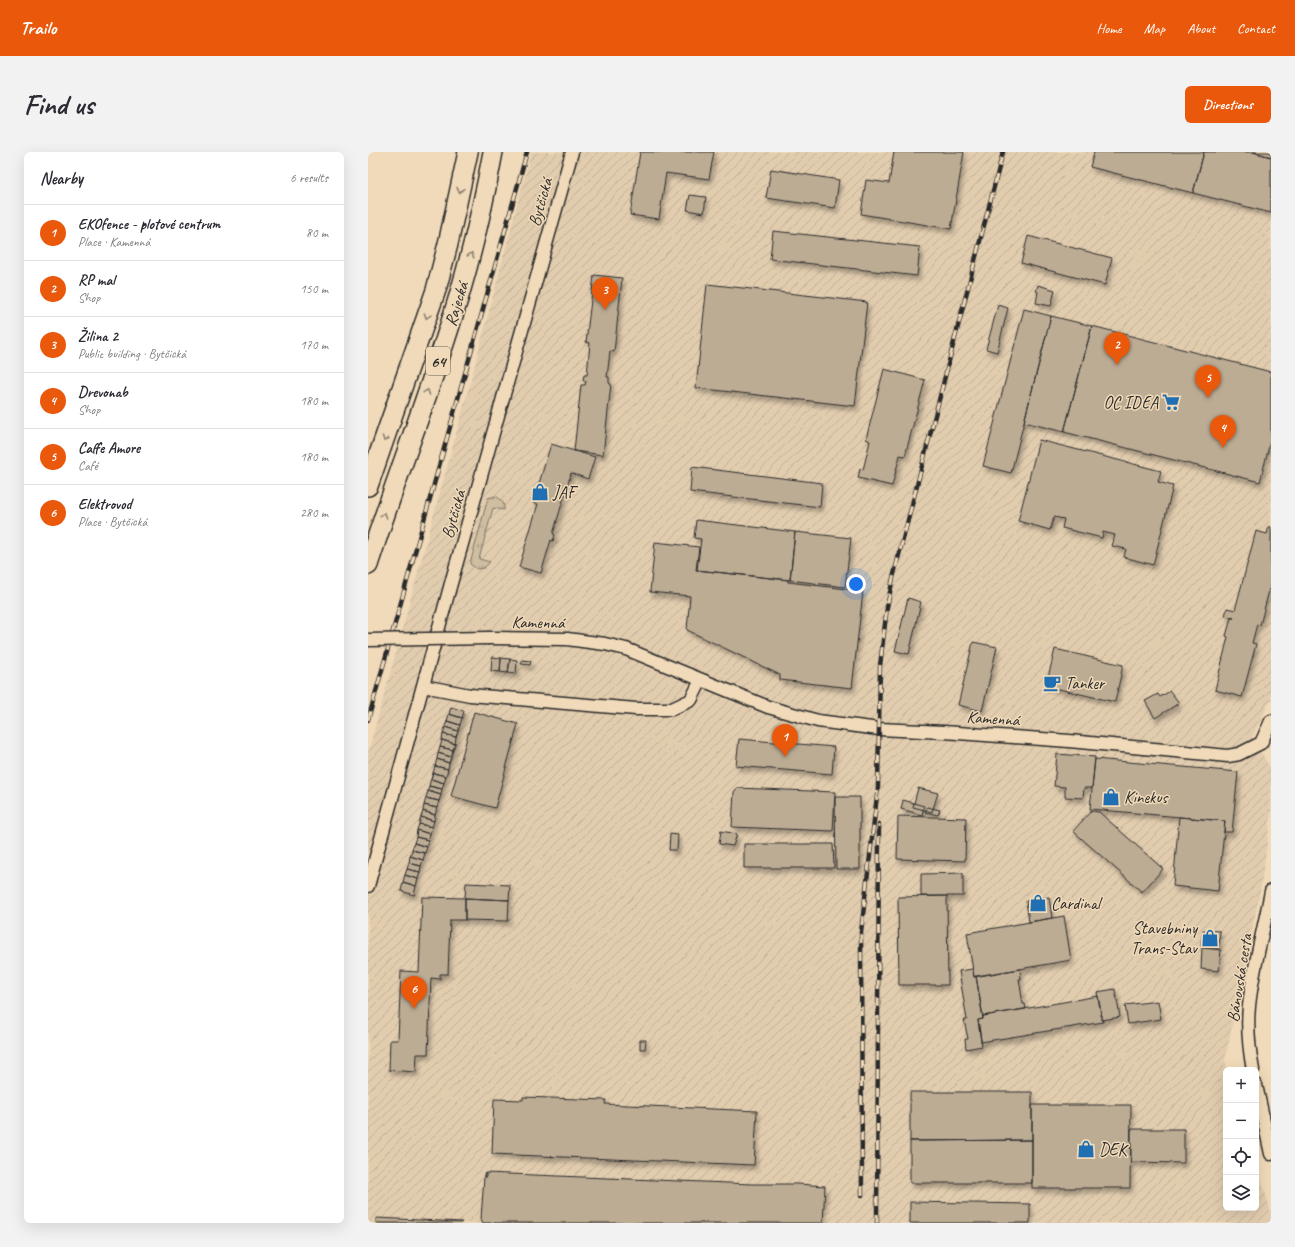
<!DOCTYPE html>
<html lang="en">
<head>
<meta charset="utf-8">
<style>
	body { margin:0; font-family:Caveat,sans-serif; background:#f2f2f3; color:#2b2b33 }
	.controls { position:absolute; right:12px; bottom:12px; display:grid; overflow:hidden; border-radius:6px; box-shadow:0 4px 16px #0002 }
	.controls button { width:36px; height:36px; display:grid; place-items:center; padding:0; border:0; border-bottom:1px solid #e1e1e2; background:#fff; color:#2b2b33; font:20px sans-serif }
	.you { position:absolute; left:488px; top:432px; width:14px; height:14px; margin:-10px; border:3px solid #fff; border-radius:50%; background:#1a73e8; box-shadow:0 0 0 6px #1a73e833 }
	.badge { display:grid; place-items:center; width:26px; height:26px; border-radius:50%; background:#ea580c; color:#fff; font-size:13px; font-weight:700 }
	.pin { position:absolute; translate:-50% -33px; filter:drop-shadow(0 1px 2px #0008) }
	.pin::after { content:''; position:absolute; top:21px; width:14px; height:12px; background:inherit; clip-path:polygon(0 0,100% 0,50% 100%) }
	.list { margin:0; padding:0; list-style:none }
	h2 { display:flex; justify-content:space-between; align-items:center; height:52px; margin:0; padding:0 16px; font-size:17px }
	h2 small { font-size:13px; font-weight:400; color:#7c7c81 }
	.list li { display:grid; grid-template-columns:26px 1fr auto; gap:12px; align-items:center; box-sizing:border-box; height:56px; padding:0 16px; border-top:1px solid #e1e1e2 }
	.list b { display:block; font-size:15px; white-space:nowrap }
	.list p { margin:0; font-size:13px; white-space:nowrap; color:#7c7c81 }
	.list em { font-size:13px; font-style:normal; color:#7c7c81 }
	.icon { flex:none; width:22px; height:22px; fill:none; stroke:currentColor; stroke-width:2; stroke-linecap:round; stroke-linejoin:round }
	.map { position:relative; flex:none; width:903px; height:1071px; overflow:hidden; border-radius:6px }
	header { display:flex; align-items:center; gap:24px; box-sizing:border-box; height:56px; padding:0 20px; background:#ea580c; color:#fff }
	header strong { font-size:19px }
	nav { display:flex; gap:22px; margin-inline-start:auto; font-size:14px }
	.intro { display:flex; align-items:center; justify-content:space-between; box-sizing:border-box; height:96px; padding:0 24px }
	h1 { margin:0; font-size:28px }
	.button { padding:10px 18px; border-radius:6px; background:#ea580c; color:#fff; font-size:14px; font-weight:700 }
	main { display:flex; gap:24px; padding:0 24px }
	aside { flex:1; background:#fff; border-radius:6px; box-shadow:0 4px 16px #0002 }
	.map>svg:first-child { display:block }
	.industrial { fill:url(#industrial-furrows) }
	.grass { fill:url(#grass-tufts); stroke:#7e7466 }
	.building { fill:#bdac94; stroke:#2b2b2b; filter:url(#shadow) }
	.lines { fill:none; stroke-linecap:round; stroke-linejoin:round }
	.street-casing { stroke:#2b2b2b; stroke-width:15 }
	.primary-casing { stroke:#2b2b2b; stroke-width:22 }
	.street { stroke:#f0dab9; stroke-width:12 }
	.primary { stroke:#f0dab9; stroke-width:19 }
	.rail-casing { stroke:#2b2b2b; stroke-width:4.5 }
	.rail { stroke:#f0dab9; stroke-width:3; stroke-dasharray:9; stroke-linecap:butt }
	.street-bridge-casing { stroke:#2b2b2b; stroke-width:15; stroke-linecap:butt }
	.street-bridge { stroke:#f0dab9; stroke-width:12 }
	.oneway { stroke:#8e8272 }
	.labels { text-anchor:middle; stroke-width:3; stroke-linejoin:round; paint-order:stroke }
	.shield { fill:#f0dab9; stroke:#666056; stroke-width:1 }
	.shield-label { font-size:16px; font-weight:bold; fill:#2b2b2b }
	.street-label { font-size:17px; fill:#2b2b2b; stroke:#f0dab9 }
	.poi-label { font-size:17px; fill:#2b2b2b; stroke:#f0dab9; text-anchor:start }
</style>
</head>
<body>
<header>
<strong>Trailo</strong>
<nav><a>Home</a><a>Map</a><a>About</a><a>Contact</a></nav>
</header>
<div class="intro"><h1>Find us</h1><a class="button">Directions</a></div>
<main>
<aside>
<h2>Nearby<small>6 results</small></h2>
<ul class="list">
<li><span class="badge">1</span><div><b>EKOfence - plotové centrum</b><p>Place · Kamenná</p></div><em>80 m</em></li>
<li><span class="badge">2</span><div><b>RP mal</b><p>Shop</p></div><em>150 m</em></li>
<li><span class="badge">3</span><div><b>Žilina 2</b><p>Public building · Bytčická</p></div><em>170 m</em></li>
<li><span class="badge">4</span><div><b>Drevonab</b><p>Shop</p></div><em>180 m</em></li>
<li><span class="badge">5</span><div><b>Caffe Amore</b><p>Café</p></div><em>180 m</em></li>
<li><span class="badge">6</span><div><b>Elektrovod</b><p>Place · Bytčická</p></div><em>280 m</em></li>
</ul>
</aside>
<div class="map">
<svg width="903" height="1071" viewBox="0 0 903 1071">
	<defs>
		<pattern id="industrial-furrows" width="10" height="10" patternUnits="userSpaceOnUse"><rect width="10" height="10" fill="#e1ccae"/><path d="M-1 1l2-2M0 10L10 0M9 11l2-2" fill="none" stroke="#c1af96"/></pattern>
		<pattern id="grass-tufts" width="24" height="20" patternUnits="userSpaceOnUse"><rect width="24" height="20" fill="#d0bea1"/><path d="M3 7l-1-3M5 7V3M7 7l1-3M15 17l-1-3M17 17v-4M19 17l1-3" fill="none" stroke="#b3a38b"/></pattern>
		<filter id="shadow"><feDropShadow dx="2.5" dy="4.5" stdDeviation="2" flood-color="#0004"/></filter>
	</defs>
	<rect width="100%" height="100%" fill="#f0dab9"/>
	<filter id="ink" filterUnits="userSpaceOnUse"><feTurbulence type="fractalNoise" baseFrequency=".025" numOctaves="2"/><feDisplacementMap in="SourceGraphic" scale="8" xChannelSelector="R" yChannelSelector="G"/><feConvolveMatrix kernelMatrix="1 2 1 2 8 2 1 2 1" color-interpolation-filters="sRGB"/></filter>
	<g filter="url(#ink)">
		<!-- industrial -->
		<path class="industrial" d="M163,0H903V547L884,585L903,617V664L892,740L857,908L860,918H858V1056H888V1010L903,1060V1071H0V601L101,235Z"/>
		<!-- grass -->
		<path class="grass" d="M128,344C133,347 137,352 136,358L125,356L111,407L122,410L116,416L109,417L102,412L120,346Z"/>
		<!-- building -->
		<path class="building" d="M272,0H346L341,27L298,21L291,67L262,63Z
			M526,0H596L583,77L493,62L498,28L521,31Z
			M726,0H836L825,41L722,15Z
			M836,0H885L903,5V61L825,41Z
			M885,0H903V5Z
			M403,17L471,28L467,56L398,46Z
			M322,43L338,45L336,61L319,58Z
			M405,79L552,95L549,124L402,107Z
			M660,84L744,106L737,133L653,111Z
			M226,123L254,126L246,200L242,199L239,225H241V231L243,232L235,303L206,299L213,233H217L218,229H215L216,223H219L222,191L218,190Z
			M339,132L499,150L487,254L328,236Z
			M670,133L687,138L683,154L668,151L670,140L668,139Z
			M630,153L640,156L629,200L618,197Z
			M656,157L683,164L643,321L615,314Z
			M683,164L724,174L696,280L656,270Z
			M724,174L903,220V286L892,330L696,280Z
			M516,217L557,228L537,304L532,303L524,334L490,326L492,317L495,318L502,289L498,287Z
			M671,288L793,319L790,330L805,334L785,413L756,405L758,397L744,394L747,383L735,380L734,386L694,376L696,367L686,365L682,378L650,369Z
			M183,292L227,305L220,327L203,321L185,382L187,383L185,389L183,388L173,421L151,415L170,352L165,351Z
			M324,315L454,331L452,355L322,340Z
			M328,368L427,380L422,428L329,418L333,387L326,386Z
			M901,374L903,375V431L892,473L889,472L884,491L888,492L874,545L847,538L860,485L858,484L863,466H866L857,464L859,456L867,458L888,379L899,382Z
			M427,380L483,386L477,435L422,428Z
			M287,390L331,395L328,418L420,428V430L495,439L484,536L412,528V523L319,478L322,444L282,440Z
			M540,446L553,450L541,502L527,499Z
			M605,490L629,495L614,559L590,553Z
			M687,497L755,513L747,550L678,534Z
			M124,505L133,506L132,520L123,519Z
			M133,506L142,507L140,521L132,520Z
			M142,507L149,508L148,522L140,521Z
			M154,508L163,509L162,513L153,512Z
			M802,539L811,551L787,566L777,549L790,542L792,545Z
			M83,555L96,559L94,566L81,562Z
			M106,560L150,572L127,656L83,644Z
			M81,562L94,566L92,573L79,569Z
			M79,569L92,573L90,579L77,575Z
			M77,575L90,579L88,585L75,582Z
			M75,582L88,585L87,592L74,588Z
			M371,587L466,595L464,622L368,614Z
			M74,588L87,592L85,598L72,595Z
			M72,595L85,598L83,605L70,601Z
			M70,601L83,605L81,611L69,607Z
			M689,602L727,605L724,636H716L715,646L697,645V635L686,634Z
			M69,607L81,611L80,617L67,614Z
			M727,607L870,620L864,680H856L857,669L722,657Z
			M67,614L80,617L78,624L65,621Z
			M65,621L78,624L76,631L63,627Z
			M63,627L76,631L74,637L61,634Z
			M61,634L74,637L73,643L60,639Z
			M369,636L467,640L465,679L364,675L366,640Z
			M550,636L570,641L564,660L545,655Z
			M60,639L73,643L71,649L58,646Z
			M467,645H492V717H468Z
			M58,646L71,649L69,656L56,653Z
			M535,648L556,654L554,663L533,657Z
			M56,653L69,656L67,663L55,659Z
			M559,655L572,658L570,663L557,660Z
			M55,659L67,663L66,669L53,665Z
			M723,659L731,660L795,717L774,740L705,679Z
			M530,664L598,666L597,709L529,707Z
			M53,665L66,669L64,675L51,672Z
			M811,665L857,669L850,739L805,734Z
			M51,672L64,675L62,682L49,678Z
			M49,678L62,682L60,688L48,685Z
			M353,679L369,682L365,694L351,692Z
			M302,682L310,683L309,698H301Z
			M48,685L60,688L59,695L46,691Z
			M46,691L59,695L57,701L44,698Z
			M376,692H465L466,716H376Z
			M44,698L57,701L55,708L42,704Z
			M42,704L55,708L53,714L41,711Z
			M41,711L53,714L52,720L39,717Z
			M39,717L52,720L50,727L37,723Z
			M595,721V744H553V722Z
			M37,723L50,727L48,734L35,730Z
			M35,730L48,734L46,743L33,739Z
			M98,731L142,733L141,748L97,746Z
			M579,744L580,833H531L530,745Z
			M54,745L97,746V768H82L80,822H72V827L63,826L60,902H49L48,920L21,918L22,888H30L33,819L51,820Z
			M681,745L684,766L661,770L658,749Z
			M97,746L141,748L140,769L97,768Z
			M696,764L703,808L606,825L599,781Z
			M835,778L852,779L851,796L833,794Z
			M834,796L853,798L851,819L833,817Z
			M605,817L606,825L608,824L615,867L610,868L614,894L598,897L597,887H600L596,868H599L591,819Z
			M652,817L653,827H651L655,852H657L658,857L615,864L608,824Z
			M747,837L752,865L734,868L729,840Z
			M730,844L735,870L613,890L610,868L615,867V864Z
			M790,849L793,867L760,872L757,853Z
			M272,888H278L277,897H272Z
			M542,940H664V988L542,989Z
			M155,945L238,948L237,952L389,959L386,1013L124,1002L126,947L155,948Z
			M664,953H763L762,1036H664Z
			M763,977H816V1011L763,1010Z
			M664,988V1031H542V989Z
			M117,1021L384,1032H430L457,1034L455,1071H115L113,1067L116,1025V1023V1025H118V1022L116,1023Z
			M542,1050L662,1052V1071H542Z
			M8,1066L94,1070L93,1071H8Z"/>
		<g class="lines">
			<!-- street casing -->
			<g class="street-casing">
				<path id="street" d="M121,486L199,487L237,492L258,497L400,555L450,569L511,577L576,580L701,589L860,604L871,602L893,591L903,569
					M55,534L102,543L268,557H304L323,548L333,528
					M0,734L85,424L204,0
					M885,918C881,897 879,875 881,854C885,815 896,777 903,739
					M888,933L903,1002"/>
			</g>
			<!-- primary casing -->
			<g class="primary-casing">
				<path id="primary" d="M0,334L68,138L80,92L100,0
					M0,413C29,323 64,235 91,144C105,97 116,49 125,0"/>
			</g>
			<!-- street -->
			<use href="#street" class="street"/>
			<!-- primary -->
			<use href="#primary" class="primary"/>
			<!-- rail casing -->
			<g class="rail-casing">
				<path id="rail" d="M0,568L159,0
					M494,1043L493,780L510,635L512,514L519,455L525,426L635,0
					M509,1071L511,672"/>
			</g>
			<!-- rail -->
			<use href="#rail" class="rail"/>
			<!-- street-bridge casing -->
			<g class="street-bridge-casing">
				<path id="street-bridge" d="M0,488L121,486"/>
			</g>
			<!-- street-bridge -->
			<use href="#street-bridge" class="street-bridge"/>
		</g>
		<!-- one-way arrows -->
		<defs><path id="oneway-chevron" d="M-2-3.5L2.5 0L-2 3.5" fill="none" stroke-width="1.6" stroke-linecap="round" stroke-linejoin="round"/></defs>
		<g class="oneway">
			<use href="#oneway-chevron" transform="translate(92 38) rotate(101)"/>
			<use href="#oneway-chevron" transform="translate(103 103) rotate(-75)"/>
			<use href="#oneway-chevron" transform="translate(59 164) rotate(108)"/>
			<use href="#oneway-chevron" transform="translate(59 240) rotate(-70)"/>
			<use href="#oneway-chevron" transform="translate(17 287) rotate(110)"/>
			<use href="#oneway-chevron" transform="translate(16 363) rotate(-72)"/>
		</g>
	</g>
	<!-- icons -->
	<defs>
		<g id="supermarket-bare" transform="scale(1.38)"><path d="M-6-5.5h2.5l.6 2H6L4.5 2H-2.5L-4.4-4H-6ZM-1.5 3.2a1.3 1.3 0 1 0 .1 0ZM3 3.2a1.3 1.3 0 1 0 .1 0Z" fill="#1f6fb2" stroke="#f0dab9" stroke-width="2.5" paint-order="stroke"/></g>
		<g id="shop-bare" transform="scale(1.38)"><path d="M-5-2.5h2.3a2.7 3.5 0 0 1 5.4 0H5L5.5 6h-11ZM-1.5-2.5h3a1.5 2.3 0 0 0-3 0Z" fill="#1f6fb2" stroke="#f0dab9" stroke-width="2.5" paint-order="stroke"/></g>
		<g id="cafe-bare" transform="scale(1.38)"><path d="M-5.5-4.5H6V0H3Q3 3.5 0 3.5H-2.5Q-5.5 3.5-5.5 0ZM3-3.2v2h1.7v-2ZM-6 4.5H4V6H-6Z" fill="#1f6fb2" stroke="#f0dab9" stroke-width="2.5" paint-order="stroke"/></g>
	</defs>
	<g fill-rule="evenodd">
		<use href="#supermarket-bare" x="803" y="250"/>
		<use href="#shop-bare" x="172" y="340"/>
		<use href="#cafe-bare" x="684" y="531"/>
		<use href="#shop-bare" x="743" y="645"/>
		<use href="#shop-bare" x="670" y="751"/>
		<use href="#shop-bare" x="842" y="786"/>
		<use href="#shop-bare" x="718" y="997"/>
	</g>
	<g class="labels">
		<!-- shield labels -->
		<rect class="shield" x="58" y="195" width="24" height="28" rx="3"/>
		<g class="shield-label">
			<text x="70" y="215">64</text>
		</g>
		<!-- street labels -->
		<g class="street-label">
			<text transform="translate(172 50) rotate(-74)" y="6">Bytčická</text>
			<text transform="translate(88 152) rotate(-73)" y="6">Rajecká</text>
			<text transform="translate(85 362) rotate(-74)" y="6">Bytčická</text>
			<text transform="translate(170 470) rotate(1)" y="6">Kamenná</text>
			<text transform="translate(625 566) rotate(4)" y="6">Kamenná</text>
			<text transform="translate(871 826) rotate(-81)" y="6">Bánovská cesta</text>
		</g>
		<!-- poi labels -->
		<g class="poi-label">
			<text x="790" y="256" text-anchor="end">OC IDEA</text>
			<text x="185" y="346">JAF</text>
			<text x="697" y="537">Tanker</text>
			<text x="756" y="651">Kinekus</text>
			<text x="683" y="757">Cardinal</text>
			<text x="829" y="782" text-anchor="end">Stavebniny<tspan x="829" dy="20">Trans-Stav</tspan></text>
			<text x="731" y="1003">DEK</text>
		</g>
	</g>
</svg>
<div class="controls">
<button>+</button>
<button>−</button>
<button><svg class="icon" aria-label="locate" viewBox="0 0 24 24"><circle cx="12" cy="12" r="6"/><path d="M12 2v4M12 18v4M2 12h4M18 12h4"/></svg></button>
<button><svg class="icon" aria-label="layers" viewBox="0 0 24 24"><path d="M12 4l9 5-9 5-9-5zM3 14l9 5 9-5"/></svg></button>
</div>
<div class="you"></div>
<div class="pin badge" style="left:417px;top:605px">1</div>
<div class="pin badge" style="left:749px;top:213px">2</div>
<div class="pin badge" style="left:237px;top:158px">3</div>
<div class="pin badge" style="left:855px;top:296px">4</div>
<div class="pin badge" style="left:840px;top:246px">5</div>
<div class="pin badge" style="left:46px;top:857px">6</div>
</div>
</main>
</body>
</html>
